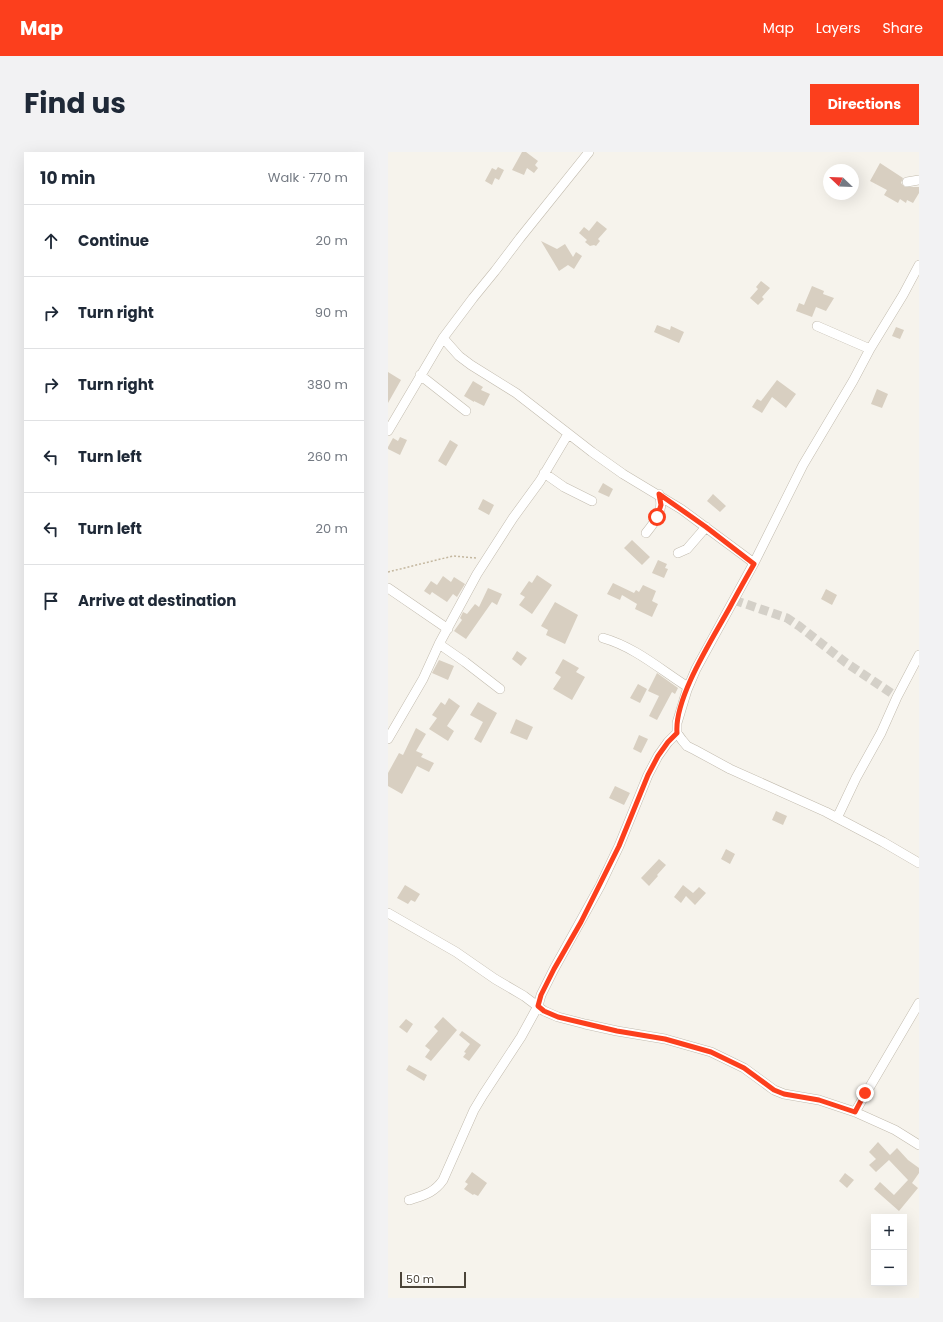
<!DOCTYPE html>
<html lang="en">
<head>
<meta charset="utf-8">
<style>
	body { margin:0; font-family:Poppins,sans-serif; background:#f2f2f3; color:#1f2937 }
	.controls { position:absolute; right:12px; bottom:12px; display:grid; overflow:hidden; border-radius:0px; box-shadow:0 4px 16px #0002 }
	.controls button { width:36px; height:36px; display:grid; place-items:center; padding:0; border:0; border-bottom:1px solid #e0e1e3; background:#fff; color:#1f2937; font:20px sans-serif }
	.compass { position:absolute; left:435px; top:12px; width:36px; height:36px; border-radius:50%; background:#fff; box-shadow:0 4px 16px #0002; rotate:293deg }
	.scale { position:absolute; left:12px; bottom:10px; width:66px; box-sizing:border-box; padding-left:4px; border:2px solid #4b4439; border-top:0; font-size:11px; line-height:14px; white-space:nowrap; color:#4b4439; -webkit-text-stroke:3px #fff; paint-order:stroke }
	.stop { position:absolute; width:12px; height:12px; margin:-9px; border:3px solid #fc3f1d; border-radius:50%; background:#fff }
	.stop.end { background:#fc3f1d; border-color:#fff; box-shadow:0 1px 4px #0008 }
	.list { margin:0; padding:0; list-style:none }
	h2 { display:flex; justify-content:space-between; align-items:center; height:52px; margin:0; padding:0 16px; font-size:17px }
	h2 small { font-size:13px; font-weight:400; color:#747a83 }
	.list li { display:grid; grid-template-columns:26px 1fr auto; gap:12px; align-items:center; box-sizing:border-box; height:72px; padding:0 16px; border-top:1px solid #e0e1e3 }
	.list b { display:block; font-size:15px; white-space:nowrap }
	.list em { font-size:13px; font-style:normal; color:#747a83 }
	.icon { flex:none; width:22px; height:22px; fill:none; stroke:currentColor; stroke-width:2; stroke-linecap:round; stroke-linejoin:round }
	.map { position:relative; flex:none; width:531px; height:1146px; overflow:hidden; border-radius:0px }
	header { display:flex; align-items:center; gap:24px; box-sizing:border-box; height:56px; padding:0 20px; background:#fc3f1d; color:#fff }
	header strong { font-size:19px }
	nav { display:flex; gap:22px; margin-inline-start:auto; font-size:14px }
	.intro { display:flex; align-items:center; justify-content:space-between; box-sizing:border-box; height:96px; padding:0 24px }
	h1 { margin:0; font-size:28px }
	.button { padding:10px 18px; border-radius:0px; background:#fc3f1d; color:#fff; font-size:14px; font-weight:700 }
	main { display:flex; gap:24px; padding:0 24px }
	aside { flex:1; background:#fff; border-radius:0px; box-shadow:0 4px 16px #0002 }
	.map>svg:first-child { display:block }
	.building { fill:#d8cfc1 }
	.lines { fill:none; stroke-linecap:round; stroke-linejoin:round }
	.minor-tunnel { stroke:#d4d0c8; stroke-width:9; stroke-dasharray:9 4.5; stroke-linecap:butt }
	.minor-casing { stroke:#c2bbae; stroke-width:10 }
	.path { stroke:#c4b79f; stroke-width:1.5; stroke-dasharray:2 2; stroke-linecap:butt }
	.minor { stroke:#fff; stroke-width:9 }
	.route { stroke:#fc3f1d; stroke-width:5 }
</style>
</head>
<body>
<header>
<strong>Map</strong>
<nav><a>Map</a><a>Layers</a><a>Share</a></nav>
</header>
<div class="intro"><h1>Find us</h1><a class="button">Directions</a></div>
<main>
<aside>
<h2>10 min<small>Walk · 770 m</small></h2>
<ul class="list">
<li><svg class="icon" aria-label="ahead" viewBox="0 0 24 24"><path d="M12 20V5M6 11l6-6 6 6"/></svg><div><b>Continue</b></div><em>20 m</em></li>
<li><svg class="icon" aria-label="right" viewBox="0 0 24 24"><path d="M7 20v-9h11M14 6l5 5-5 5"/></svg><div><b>Turn right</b></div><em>90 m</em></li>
<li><svg class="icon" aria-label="right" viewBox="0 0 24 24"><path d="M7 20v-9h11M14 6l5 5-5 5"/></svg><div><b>Turn right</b></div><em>380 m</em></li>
<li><svg class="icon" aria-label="left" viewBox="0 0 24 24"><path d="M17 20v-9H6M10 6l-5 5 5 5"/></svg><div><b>Turn left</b></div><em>260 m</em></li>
<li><svg class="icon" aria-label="left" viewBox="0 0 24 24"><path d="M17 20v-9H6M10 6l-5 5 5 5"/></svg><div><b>Turn left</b></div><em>20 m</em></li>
<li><svg class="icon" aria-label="arrive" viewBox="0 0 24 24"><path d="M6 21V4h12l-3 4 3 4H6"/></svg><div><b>Arrive at destination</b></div></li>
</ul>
</aside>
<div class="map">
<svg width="531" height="1146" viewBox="0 0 531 1146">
	<rect width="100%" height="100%" fill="#f6f3ec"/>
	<!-- building -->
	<path class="building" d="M134,0H138L150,9L147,13L150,16L146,21L139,16L136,23L124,18Z
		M492,11L515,26L513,31L517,35H531V41L525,51L519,48L518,51L512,47L510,51L496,43L499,38L482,29Z
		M110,15L116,18L111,28L107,26L104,33L97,29L104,16L108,18Z
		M209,69L219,77L210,87L212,89L208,94L206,93L202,94L197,90L199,88L191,81L196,75L201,79Z
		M153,89L169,97L177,92L185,105L188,100L194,104L186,117L180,113L171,119Z
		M373,129L382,136L374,145L376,147L370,153L362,146L370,137L368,135Z
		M424,134L436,139L435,142L446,146L438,159L428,155L424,165L408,159L411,151L416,153Z
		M269,173L282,178L283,174L296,180L291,191L266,180Z
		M508,175L516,178L512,187L504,184Z
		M0,220L13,228L0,251Z
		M389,228L408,242L398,256L384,245L374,261L364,255L369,247L373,249Z
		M85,229L95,235L93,238L102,242L96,254L86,249V250L76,244Z
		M489,237L500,242L494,256L483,252Z
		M12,285L19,288L12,303L0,297V295L5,286L10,289Z
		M62,288L70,293L58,314L50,309Z
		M215,331L225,337L221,345L210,340Z
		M325,342L338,354L332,360L319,349Z
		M95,347L106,353L101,363L90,357Z
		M244,388L262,405L254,413L236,396Z
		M270,408L279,412L277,416L280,417L276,426L264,421Z
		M149,423L164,433L144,462L131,453L137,445L132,442L141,429L144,431Z
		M55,424L63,430L66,425L77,432L69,445L65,442L59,450L44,440L42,443L36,439L43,429L49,433Z
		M225,431L246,441L248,438L251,440L255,433L268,439L264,449L270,452L264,465L247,457L249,452L234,443L232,448L219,442Z
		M100,436L114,442L109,453L104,450L78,487L66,479L74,468L72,466L75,460L79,462L87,452L91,455Z
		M438,437L449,443L444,453L433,447Z
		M167,450L190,463L177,492L158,483L160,478L153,474Z
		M129,499L139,506L133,514L124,507Z
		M175,507L191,516L188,520L197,525L184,548L165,537L173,525L167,521Z
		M51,508L66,514L60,528L44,521Z
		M269,521L290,536L287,542L284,540L269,568L261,564L271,544L260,539Z
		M250,532L259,537L252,551L242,546Z
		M61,546L72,554L59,574L66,579L60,589L41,577L49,566L44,563L53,550L57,553Z
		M90,550L109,561L93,591L86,587L95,570L82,563Z
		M128,567L145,575L139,588L122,581Z
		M28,576L38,582L28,599L35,602L33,605L46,611L41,620L29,614L14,642L0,634V621L11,601L15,603Z
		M251,583L260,587L253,601L245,597Z
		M227,634L242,641L236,653L221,646Z
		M388,659L399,664L395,673L384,668Z
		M338,697L347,702L342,712L333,707Z
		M271,707L278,713L269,723L270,724L261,734L253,726Z
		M17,733L32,742L27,750L23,748L20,752L9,746Z
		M295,733L305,741L311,735L318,741L307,753L298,744L293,751L286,745Z
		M55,865L69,878L43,909L37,905L42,898L37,894L50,879L46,875Z
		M18,867L25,872L19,881L11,875Z
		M74,879L93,893L81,909L75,905L78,901L76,900L82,892L71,883Z
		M21,913L39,923L36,929L18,918Z
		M490,990L502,1003L509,996L520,1008L531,1016V1021L524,1031L530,1036L511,1059L486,1037L492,1030L506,1043L520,1028L501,1008L488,1020L481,1013L488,1007L481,1000Z
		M84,1020L99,1031L90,1044L86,1042L85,1043L76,1037L80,1032L77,1030Z
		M457,1021L466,1028L459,1036L451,1029Z"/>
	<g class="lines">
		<!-- minor-tunnel -->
		<path class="minor-tunnel" d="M346,448L399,466L411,474L457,510L509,545"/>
		<!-- minor casing -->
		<g class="minor-casing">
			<path id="minor" d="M519,30L531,28
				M531,113L515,143L482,197L465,229L415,313L366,411L308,517L299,538L289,571V581L294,588L299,594L307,598L342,617L438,660L495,690L531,711
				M429,174L482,197
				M55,186L71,204L83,213L128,241L204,300L235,322L293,357L366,411
				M32,223L78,259
				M0,279L55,186L85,146L107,119L132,86L201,0
				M156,321L176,335L204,349
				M258,381C267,370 277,357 271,342
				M290,401L299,397L318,375
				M0,436L60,477
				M215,486C247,495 273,518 300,535
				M51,492L77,510L112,537
				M0,587L35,527L51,492L89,422L125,366L152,329L180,282
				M449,666L468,626L493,581L509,545L531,503
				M0,761L68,800L107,827L136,844L156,859L170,865L197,872L229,879L277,887L323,900L356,916L386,938L396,942L431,948L467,960L507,978L531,993
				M467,960L531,851
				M21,1048C36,1043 46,1041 55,1028L86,958L95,943L133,885L150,854L153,843L166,817L212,734L231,694L260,623L270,604L280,590L289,581"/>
		</g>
		<!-- path -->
		<path class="path" d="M0,420L65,404L88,406"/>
		<!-- minor -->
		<use href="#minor" class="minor"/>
	</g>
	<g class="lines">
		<!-- route -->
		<path class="route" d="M269,365L273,353L271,342L318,375L366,412C358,426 350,440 342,455C325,486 286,546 289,581L280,590L270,604L260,623L231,694L193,770L166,817L153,843L150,854L156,859L170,865L229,879L277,887L323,900L356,916L386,938L396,942L431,948L467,960L477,941"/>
	</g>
</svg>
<div class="controls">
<button>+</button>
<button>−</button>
</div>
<svg class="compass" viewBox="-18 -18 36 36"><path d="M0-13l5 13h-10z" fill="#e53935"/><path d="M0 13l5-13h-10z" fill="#747a83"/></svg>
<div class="scale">50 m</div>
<div class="stop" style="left:269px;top:365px"></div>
<div class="stop end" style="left:477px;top:941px"></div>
</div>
</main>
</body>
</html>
